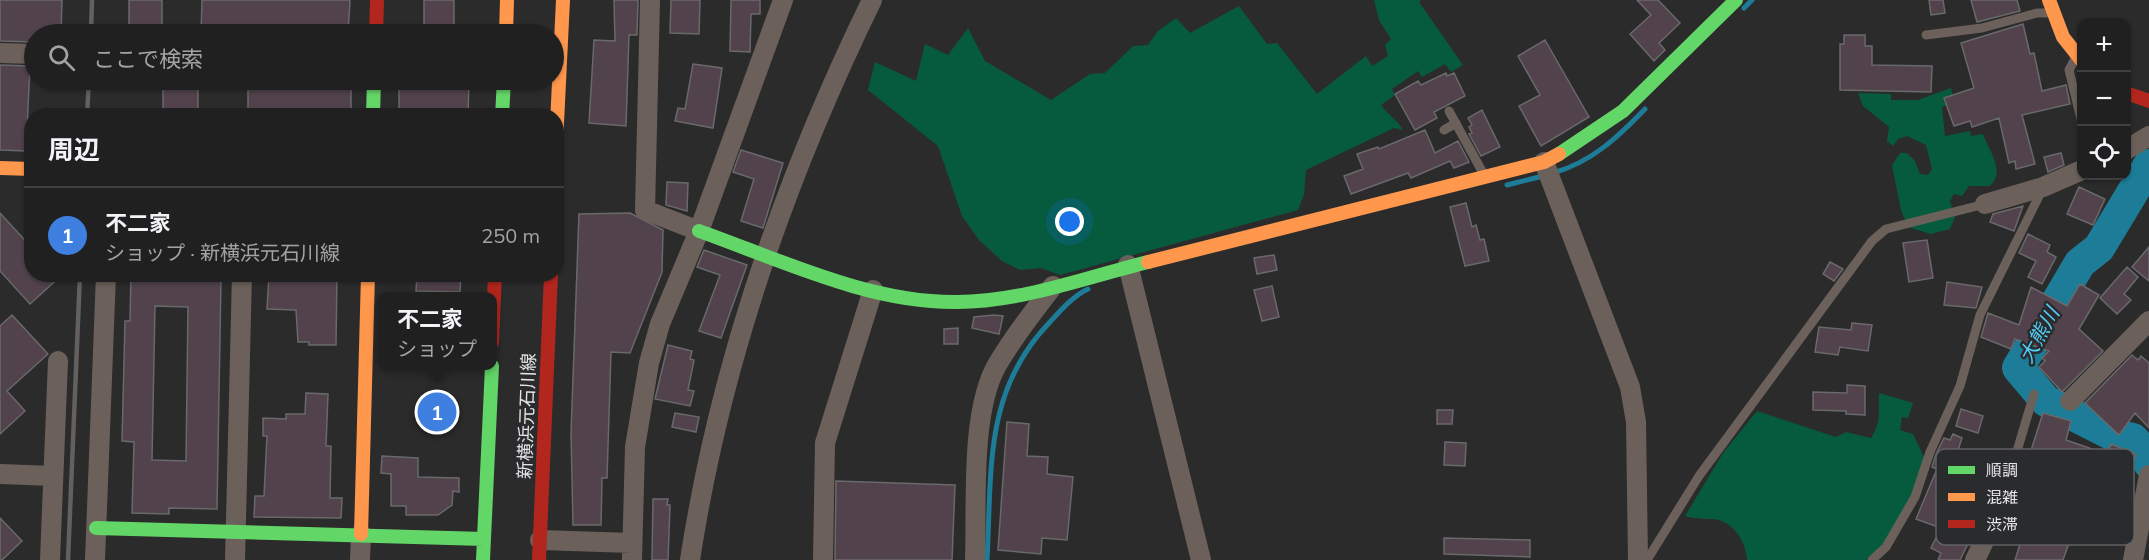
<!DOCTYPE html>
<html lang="ja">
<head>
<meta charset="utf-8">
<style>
	body { margin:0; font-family:Mulish,"Noto Sans JP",sans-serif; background:#2d2d2e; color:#f1f3f6 }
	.controls { position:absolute; right:18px; top:18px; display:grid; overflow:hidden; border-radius:12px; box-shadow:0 2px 4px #0004 }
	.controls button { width:54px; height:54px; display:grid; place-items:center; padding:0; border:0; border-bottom:2px solid #3d3e3f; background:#202021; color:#f1f3f6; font:30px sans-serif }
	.you { position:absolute; left:1070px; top:222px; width:21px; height:21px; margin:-15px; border:4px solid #fff; border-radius:50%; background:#1a73e8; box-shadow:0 0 0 9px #1a73e833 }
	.badge { display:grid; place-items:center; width:39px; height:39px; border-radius:50%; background:#a3a3a5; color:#fff; font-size:20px; font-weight:700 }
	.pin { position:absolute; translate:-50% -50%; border:3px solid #fff; box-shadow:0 2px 6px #0006 }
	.popup { position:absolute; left:377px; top:292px; width:120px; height:78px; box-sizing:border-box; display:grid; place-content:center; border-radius:12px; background:#202021; filter:drop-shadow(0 2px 4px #0005); font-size:20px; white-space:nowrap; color:#a2a3a5 }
	.popup b { font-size:22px; color:#f1f3f6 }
	.popup::after { content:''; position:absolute; left:50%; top:100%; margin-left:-12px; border:12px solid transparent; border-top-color:#202021 }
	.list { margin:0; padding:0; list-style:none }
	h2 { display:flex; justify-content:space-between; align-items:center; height:78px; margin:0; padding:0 24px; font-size:26px }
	h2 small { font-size:20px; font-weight:400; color:#a2a3a5 }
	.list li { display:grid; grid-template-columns:39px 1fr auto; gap:18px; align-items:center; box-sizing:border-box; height:96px; padding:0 24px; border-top:2px solid #3d3e3f }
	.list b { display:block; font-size:22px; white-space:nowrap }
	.list p { margin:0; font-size:20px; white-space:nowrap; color:#a2a3a5 }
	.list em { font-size:20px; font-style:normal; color:#a2a3a5 }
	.icon { flex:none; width:33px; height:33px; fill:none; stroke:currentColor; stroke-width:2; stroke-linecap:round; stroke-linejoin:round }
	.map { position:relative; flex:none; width:2149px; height:560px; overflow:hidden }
	.search { position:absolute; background:#202021; box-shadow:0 2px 4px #0004; left:24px; top:24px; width:540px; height:66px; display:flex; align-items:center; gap:15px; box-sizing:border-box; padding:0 21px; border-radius:33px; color:#a2a3a5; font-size:22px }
	.panel { position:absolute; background:#202021; box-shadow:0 2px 4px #0004; left:24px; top:108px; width:540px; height:174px; border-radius:24px }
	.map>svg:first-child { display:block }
	.green { fill:#065b3e }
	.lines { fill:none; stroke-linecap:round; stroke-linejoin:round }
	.stream { stroke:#1d7d98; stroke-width:5 }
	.river { stroke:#1d7d98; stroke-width:32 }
	.building { fill:#51424c; stroke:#69696a; stroke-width:1.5; fill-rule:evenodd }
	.lane { stroke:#6b615a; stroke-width:9 }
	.street { stroke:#6b615a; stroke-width:20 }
	.fast { stroke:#63d668; stroke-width:14 }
	.slow { stroke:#ff974d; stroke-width:14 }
	.jam { stroke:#b3261e; stroke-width:14 }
	.rail { stroke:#63605e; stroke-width:4.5 }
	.labels { text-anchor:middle; stroke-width:5; stroke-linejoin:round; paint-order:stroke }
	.street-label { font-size:18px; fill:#e4e4e6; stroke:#2a2b2d }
	.water-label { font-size:20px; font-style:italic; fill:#52d0fa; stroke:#2a2b2d }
	.key { fill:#2a2b2d; stroke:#626264; stroke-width:1.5 }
	.key-label { font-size:16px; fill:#e4e4e6 }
</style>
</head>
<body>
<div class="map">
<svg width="2149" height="560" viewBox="0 0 2149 560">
	<rect width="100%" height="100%" fill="#2b2b2c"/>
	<!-- green -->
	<path class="green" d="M1374,0H1421L1419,2L1463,65L1451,72L1445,64L1422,77L1418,71L1392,89L1395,95L1381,105C1388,115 1397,119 1403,130L1394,128L1306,170L1304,194L1298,210L1060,275L1041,268L1020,270L1002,261L979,240L962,216L938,146L868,90L875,62L916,81L925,44L948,55L968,28L985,61L1051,100L1090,74L1105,73L1133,46L1148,45L1158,31L1176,18L1190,33L1239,6L1267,44L1277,43L1317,94L1366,56L1372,66L1388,56L1385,45L1391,39L1379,20Z
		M1951,88L1954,103L1942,107L1945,136L1970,131L1971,136L1983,134C1989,151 2006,172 1990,186H1969L1962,196L1954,194L1950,201L1955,217L1950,229L1931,234L1908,227L1901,210L1892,165L1900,153H1907L1915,161L1920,174L1928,175L1932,169L1926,145L1907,136L1898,139L1893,146L1887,141L1889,127L1863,106L1858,93L1891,94V100H1918Z
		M1879,393L1913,403L1908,418L1902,417L1900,430L1913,434C1917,443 1926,458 1926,468C1924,495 1888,544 1866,560H1747C1746,542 1734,521 1713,519C1702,519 1695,519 1685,516L1723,453L1757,411L1836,437L1846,432L1871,438C1882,422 1878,411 1879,393Z"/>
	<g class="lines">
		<!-- stream -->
		<path class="stream" d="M1744,8L1752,0
			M1553,173C1592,162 1618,137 1645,109
			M1507,185L1539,177
			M987,560C992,471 983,391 1050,322C1060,311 1073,296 1088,289"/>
		<!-- river -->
		<path class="river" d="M2149,165L2099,248L2080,263L2018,368L2046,401L2113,435L2133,439L2145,452L2149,463"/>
	</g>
	<!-- building -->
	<path class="building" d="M0,0H62L61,34H34V42L0,41Z
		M129,0H162V34H129Z
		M202,0H350L348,34H201Z
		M424,0H454V34H424Z
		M614,0H638L637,35H629L626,126L589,123L594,40L615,41Z
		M671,0H700L699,34L670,33Z
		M731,0H760V14H751L750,52L730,51Z
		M1637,0H1658L1680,23L1659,43L1665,50L1654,61L1630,34L1651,15Z
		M1929,0H1943L1945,13L1931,15Z
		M1971,0H2017L2020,11L1977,22Z
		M2023,24L2030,54L2034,53L2042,91L2066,85L2070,104L2022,115L2035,164L2016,169L2015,161L2009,163L1999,118L1972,127L1970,121L1954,126L1944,98L1974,88L1961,43Z
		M1844,35H1865V46H1872V65L1932,66L1931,92L1840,90V44H1844Z
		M1545,40L1589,117L1541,146L1519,106L1540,95L1518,56Z
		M693,64L722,68L713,128L675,121L678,108L685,109Z
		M0,65L30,66L26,151L0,150Z
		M1446,73L1447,76L1454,73L1465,96L1434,112L1437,118L1415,130L1395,94L1418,81L1421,85Z
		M248,80H273L274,85L325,84V80H351V116H248Z
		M399,80H469L468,116H399Z
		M163,84L198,85V116H163Z
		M1482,110L1500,147L1481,156L1469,134L1472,133L1469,127L1472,125L1468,118Z
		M1425,130L1435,153L1458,141L1469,162L1454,168L1450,161L1411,178L1408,173L1351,194L1344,176L1363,169L1357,154L1378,147L1379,149Z
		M741,150L783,163L763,228L741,221L754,179L733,172Z
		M2061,153L2064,165L2048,172L2044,157Z
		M667,182L688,183L687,211L666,205Z
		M2079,187L2105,199L2093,225L2067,214Z
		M1466,203L1472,227L1476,225L1480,240L1484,239L1489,261L1465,266L1450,207Z
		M2023,206L2014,231L1990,222L1993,214Z
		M0,213L32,248V274H63L30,304L0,271Z
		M630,213L663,230L662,272L630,353L611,352L607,478H602L601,525H573L571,433L579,214Z
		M2028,234L2050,245L2047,252L2056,257L2042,284L2028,277L2036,261L2019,253Z
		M1927,240L1933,278L1909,282L1903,243Z
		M2149,247V281L2132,267Z
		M704,250L747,265L721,338L699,331L720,275L697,267Z
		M1274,255L1277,270L1257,274L1254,258Z
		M1830,262L1843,269L1834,281L1823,274Z
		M2127,267L2138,277L2124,294L2131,300L2117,314L2100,298Z
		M269,274H337L336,345H309V342H298L296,310L267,309Z
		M417,274H461L460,292L416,291Z
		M131,276L221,278L217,509L169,508V514L132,513L134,442L122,441L125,321H130ZM155,306L188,307L186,461L152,460Z
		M1947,282L1982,287L1976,308L1944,305Z
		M2080,284L2099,295L2079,329L2103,351L2062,392L2039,367L2045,361L2042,358L2049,351L2015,339L2011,349L1981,337L1988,313L2019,325L2031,287L2067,306Z
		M1272,286L1279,317L1262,321L1254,290Z
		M12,315L48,354L7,391L25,411L0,434V326Z
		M994,315L1003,316L999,334L972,328L974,317Z
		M1852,323L1872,325L1868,351L1840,347L1838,355L1815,352L1819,327L1851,330Z
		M958,328V344H944V329Z
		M668,345L692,351L690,359L694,360L688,390L694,391L690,406L655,399Z
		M2132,355L2138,360L2141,356L2149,363V428L2135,413L2119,435L2085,403Z
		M1847,385L1865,386V415L1846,414V411L1813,410V392L1847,393Z
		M306,393L328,394L326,446H331L330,498H342L341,518L254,517L255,496H264L267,436H263V418L286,419V414H305Z
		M424,402L448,404L447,423L423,421Z
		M1961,409L1983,416L1978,433L1956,426Z
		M1437,410H1453L1452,424H1437Z
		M675,413L699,417L696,432L672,427Z
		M2043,413L2071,421L2066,440L2095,450L2087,487L2072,483L2055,529L2072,534L2063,560H2015L2033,504L2016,497Z
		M1007,422L1029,424L1027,456L1048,457L1047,474L1073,477L1067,540L1042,538L1041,554L998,550Z
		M1953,434L1962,438L1952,468L1979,481L1962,516L1978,523L1960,560H1938L1941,553L1931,548L1941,528L1916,519L1937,469L1932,467L1936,454L1944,438L1950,440Z
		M1445,442L1466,443L1465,466L1444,465Z
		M2111,444L2136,454L2129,472L2104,462Z
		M382,456L418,458V477L459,478V492L453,491L452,505L438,515H406V506H391V474L381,473Z
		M1993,457L2001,461L1993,488L1981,482Z
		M836,481L955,485L952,560H835Z
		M653,499H668L667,505H670L668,560H652Z
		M0,518L22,541L2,560H0Z
		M1444,538L1530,540V557L1444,554Z"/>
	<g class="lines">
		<!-- lane -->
		<path class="lane" d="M1926,35L1982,28L2037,13H2050
			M2076,57L2069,70L2082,123
			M1449,111L1483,173
			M1444,130L1456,123
			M2014,461L2034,394
			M1647,560L1699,476L1872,241L1886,229L1985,204
			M1872,560L1886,547L1915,497L1930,452L1960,386L1980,315L2042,190"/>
		<!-- street -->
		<path class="street" d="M650,0L645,210L699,231
			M0,53L34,54
			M2126,150L2149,136
			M1544,162L1630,387L1636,422L1638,560
			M1985,204L2043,187L2082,170
			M1128,265L1201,560
			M2070,401L2149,321
			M0,474L53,476
			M540,540L632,543
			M50,560L58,361
			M95,560L106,274
			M235,560L242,274
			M360,560L361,534
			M632,560L635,447L649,363L660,324L699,231L783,0
			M690,560C720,364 785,178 872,0
			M823,560L825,443L873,290
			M975,560C977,505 970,412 997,365C1013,337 1034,311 1053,286
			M1975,560L2000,508L2014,461
			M2133,560L2149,475"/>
		<!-- fast -->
		<path class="fast" d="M373,116L374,80
			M502,116L504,80
			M1559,154L1623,111L1736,0
			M699,231C781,260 869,303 957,302C1021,302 1087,277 1148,262
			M96,528L484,539
			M483,560L492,366"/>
		<!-- slow -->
		<path class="slow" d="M2049,0L2063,37L2082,61
			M506,34L507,0
			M556,144L563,0
			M0,168L32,169
			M1148,262L1544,162L1559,154
			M361,534L368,274"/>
		<!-- jam -->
		<path class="jam" d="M376,34L377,0
			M2126,93L2149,101
			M492,342L495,274
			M539,560L551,274"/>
		<!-- rail -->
		<path class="rail" d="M91,34L92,0
			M87,116L89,80
			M68,560L80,274"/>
	</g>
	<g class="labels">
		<!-- street labels -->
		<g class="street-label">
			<text transform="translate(527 416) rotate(-88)" y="6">新横浜元石川線</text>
		</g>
		<!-- water labels -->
		<g class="water-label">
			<text transform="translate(2039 335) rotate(-61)" y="7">大熊川</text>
		</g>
	</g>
	<!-- legend -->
	<rect x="1936" y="449" width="198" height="96" rx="9" class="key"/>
	<rect x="1948" y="466" width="27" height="8" fill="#63d668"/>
	<rect x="1948" y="493" width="27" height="8" fill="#ff974d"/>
	<rect x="1948" y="520" width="27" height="8" fill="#b3261e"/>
	<g class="key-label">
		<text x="1986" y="476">順調</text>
		<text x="1986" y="503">混雑</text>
		<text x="1986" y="530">渋滞</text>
	</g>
</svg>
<div class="controls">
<button>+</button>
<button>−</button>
<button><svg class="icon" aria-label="locate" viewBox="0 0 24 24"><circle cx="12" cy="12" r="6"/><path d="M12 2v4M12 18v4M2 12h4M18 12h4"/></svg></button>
</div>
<div class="you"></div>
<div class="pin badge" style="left:437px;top:412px;background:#3f7fe0">1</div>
<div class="popup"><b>不二家</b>ショップ</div>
<div class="search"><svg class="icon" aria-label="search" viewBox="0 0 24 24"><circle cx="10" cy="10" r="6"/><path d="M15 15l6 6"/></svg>ここで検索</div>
<section class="panel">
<h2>周辺<small></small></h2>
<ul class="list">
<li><span class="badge" style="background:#3f7fe0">1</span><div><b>不二家</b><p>ショップ · 新横浜元石川線</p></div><em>250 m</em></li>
</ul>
</section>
</div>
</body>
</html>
